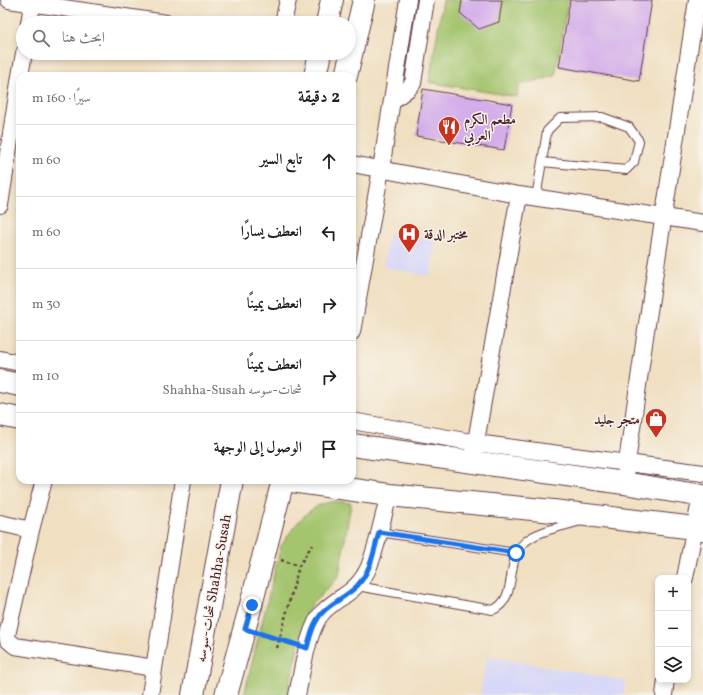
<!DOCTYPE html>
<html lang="ar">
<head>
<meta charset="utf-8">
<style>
	body { margin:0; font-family:Vollkorn,Amiri,serif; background:#f2f2f2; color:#202124; direction:rtl }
	.controls { position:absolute; right:12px; bottom:12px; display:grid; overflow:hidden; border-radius:8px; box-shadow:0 2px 6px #0003 }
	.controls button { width:36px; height:36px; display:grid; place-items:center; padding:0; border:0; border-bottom:1px solid #e0e0e0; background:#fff; color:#202124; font:20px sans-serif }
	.stop { position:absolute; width:12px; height:12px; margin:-9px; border:3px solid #1a73e8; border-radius:50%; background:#fff }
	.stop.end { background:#1a73e8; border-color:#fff; box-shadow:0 1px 4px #0008 }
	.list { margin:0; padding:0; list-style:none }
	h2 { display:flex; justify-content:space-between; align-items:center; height:52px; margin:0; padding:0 16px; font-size:17px }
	h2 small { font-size:13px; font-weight:400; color:#757577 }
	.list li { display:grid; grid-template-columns:26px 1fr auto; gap:12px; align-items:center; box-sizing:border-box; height:72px; padding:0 16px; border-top:1px solid #e0e0e0 }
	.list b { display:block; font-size:15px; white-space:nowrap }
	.list p { margin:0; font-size:13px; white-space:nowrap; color:#757577 }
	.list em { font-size:13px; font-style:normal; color:#757577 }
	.icon { flex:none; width:22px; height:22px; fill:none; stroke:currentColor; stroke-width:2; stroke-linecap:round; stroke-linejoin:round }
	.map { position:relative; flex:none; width:703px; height:695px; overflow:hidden; direction:ltr }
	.search { position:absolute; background:#fff; box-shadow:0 2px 6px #0003; left:16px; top:16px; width:340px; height:44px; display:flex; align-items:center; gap:10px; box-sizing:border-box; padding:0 14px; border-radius:22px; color:#757577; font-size:15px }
	.panel { position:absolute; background:#fff; box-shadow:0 2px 6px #0003; left:16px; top:72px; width:340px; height:412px; border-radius:12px; direction:rtl }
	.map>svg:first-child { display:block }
	.built { fill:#d7d7f8 }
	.green { fill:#a4c56e; stroke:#77724c }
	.building { fill:#d4aeea }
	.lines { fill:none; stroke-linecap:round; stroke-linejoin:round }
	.lane-casing { stroke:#633c42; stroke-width:10 }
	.street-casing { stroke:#633c42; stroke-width:18 }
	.secondary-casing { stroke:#633c42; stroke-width:24 }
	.primary-casing { stroke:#633c42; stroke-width:24 }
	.path { stroke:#633c42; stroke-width:2.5; stroke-dasharray:3 3; stroke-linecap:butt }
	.lane { stroke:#fff; stroke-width:8 }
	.street { stroke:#fff; stroke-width:16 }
	.secondary { stroke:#fff; stroke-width:22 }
	.primary { stroke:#fff; stroke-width:22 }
	.route { stroke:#1a73e8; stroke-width:5 }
	.labels { text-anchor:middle; stroke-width:3; stroke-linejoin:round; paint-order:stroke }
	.poi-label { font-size:14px; font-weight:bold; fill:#4a1f2b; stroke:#f7f3e8; text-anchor:start }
	.street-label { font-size:14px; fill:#4a1f2b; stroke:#f7f3e8 }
</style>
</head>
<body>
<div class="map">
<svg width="703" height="695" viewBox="0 0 703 695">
	<rect width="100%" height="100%" fill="#f7f3e8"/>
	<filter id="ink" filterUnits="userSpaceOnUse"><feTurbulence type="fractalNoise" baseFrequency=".025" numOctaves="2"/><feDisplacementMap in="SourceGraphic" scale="8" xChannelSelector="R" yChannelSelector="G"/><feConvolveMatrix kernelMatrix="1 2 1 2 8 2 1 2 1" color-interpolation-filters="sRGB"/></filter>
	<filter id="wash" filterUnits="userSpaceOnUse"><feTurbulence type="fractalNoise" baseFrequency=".012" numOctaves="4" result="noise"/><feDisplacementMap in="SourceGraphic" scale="16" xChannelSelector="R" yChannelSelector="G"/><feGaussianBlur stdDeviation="0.9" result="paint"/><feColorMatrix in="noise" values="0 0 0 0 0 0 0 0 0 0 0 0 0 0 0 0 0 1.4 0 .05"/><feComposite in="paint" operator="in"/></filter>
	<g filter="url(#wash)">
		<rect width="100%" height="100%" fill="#f0dfc1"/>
		<!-- built -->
		<path class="built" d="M389,233L436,241L430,276L383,267Z
			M487,656L626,681L623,695H480Z"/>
		<!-- green -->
		<path class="green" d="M443,0H568L555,76L519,85L517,97L429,82Z
			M336,501L351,503L339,575L334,582L312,604L305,618L287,695H244L281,546C292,530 302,513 320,505C325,503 331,502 336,501Z"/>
		<g id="blocks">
			<!-- building -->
			<path class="building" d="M462,0H502L499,22L479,29L460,13Z
				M570,0H652L639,81L559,67Z
				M423,89L512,104L504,150L416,136Z"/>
		</g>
	</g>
	<g filter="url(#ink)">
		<use href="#blocks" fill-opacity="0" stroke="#633c42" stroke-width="1"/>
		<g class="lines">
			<!-- lane casing -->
			<g class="lane-casing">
				<path id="lane" d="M536,198L547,131L560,118L602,117L629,127L639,141L634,162L626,170L542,162
					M379,532L516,553
					M357,586L493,610C519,598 504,562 524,543C536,531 564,526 581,521"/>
			</g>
			<!-- street casing -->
			<g class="street-casing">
				<path id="street" d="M9,0L166,23
					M29,23L33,0
					M283,23L288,0
					M20,76L24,53
					M392,101L409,88L413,83L426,0
					M352,164L519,195L703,223
					M0,205L20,76
					M352,332L381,169L408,0
					M0,359L20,363
					M352,421L476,443L703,473
					M474,453L519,195
					M44,480L31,530L7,635L8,640L15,646L154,668
					M624,483L645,337L697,0
					M0,523L31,530
					M685,578L701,496
					M150,695L183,480
					M297,695C302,673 308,627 323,612C337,597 352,595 364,576C371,566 373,554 377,542C381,526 385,510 389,495
					M664,695L666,680"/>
			</g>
			<!-- secondary casing -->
			<g class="secondary-casing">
				<path id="secondary" d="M0,381L20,385
					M0,415L20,419
					M352,445L624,483L703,496
					M285,480L389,495L553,511L703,529"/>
			</g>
			<!-- primary casing -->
			<g class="primary-casing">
				<path id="primary" d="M327,23L332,0
					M315,76L320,53
					M346,76L364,0
					M193,695L232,480
					M226,695L251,605L283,480"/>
			</g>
			<!-- path -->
			<path class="path" d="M281,560L299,566
				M261,634L294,644
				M277,648L299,566L312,545"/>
			<!-- lane -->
			<use href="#lane" class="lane"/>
			<!-- street -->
			<use href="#street" class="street"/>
			<!-- secondary -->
			<use href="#secondary" class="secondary"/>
			<!-- primary -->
			<use href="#primary" class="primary"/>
		</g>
	</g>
	<g class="lines" filter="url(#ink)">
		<!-- route -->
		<path class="route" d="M252,605L245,629L307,648C311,632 315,616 330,606C339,599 349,594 357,586C371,571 374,551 379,532L516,553"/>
	</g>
	<!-- icons -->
	<defs>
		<g id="restaurant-pin" transform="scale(1.15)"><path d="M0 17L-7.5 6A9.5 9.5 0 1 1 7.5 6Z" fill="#c8321e" stroke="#f7f3e8"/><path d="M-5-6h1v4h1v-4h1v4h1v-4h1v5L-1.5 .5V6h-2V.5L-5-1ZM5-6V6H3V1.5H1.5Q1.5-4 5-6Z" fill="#fff"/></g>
		<g id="hospital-pin" transform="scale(1.15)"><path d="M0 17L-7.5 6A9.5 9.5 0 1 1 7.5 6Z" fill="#c8321e" stroke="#f7f3e8"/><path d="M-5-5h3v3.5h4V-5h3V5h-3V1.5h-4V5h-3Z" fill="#fff"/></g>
		<g id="shop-pin" transform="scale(1.15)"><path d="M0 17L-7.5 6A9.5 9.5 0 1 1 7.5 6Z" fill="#c8321e" stroke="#f7f3e8"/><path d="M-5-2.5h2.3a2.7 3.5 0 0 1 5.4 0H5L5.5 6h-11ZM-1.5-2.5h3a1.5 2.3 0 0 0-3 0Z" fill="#fff"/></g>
	</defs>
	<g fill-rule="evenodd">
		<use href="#restaurant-pin" x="449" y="127"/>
		<use href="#hospital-pin" x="409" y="234"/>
		<use href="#shop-pin" x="656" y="419"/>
	</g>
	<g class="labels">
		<!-- poi labels -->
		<g class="poi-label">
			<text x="464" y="124">مطعم الكرم<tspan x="464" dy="16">العربي</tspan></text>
			<text x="424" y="239">مختبر الدقة</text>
			<text x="640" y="424" text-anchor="end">متجر جليد</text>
		</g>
		<!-- street labels -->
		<g class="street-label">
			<text transform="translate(213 588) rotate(-80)" y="5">شحات-سوسه Shahha-Susah</text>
		</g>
	</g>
</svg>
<div class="controls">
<button>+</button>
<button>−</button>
<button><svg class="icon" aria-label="layers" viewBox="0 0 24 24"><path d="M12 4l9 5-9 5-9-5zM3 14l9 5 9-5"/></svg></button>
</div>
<div class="stop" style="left:516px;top:553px"></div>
<div class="stop end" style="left:252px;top:605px"></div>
<div class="search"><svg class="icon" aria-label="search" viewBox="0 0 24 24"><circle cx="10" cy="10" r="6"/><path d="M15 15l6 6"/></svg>ابحث هنا</div>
<section class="panel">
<h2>2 دقيقة<small>سيرًا · 160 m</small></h2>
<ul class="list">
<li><svg class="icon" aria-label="ahead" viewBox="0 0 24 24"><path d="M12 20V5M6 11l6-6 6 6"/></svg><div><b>تابع السير</b></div><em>60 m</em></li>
<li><svg class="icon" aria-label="left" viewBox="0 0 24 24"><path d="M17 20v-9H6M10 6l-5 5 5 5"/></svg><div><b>انعطف يسارًا</b></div><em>60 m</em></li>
<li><svg class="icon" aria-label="right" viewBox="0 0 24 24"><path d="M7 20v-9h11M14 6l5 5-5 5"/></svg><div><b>انعطف يمينًا</b></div><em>30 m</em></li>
<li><svg class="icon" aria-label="right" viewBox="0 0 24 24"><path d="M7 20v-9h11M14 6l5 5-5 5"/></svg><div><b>انعطف يمينًا</b><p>شحات-سوسه Shahha-Susah</p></div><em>10 m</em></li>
<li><svg class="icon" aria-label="arrive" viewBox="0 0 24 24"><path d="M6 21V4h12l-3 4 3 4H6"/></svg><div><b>الوصول إلى الوجهة</b></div></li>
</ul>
</section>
</div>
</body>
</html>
